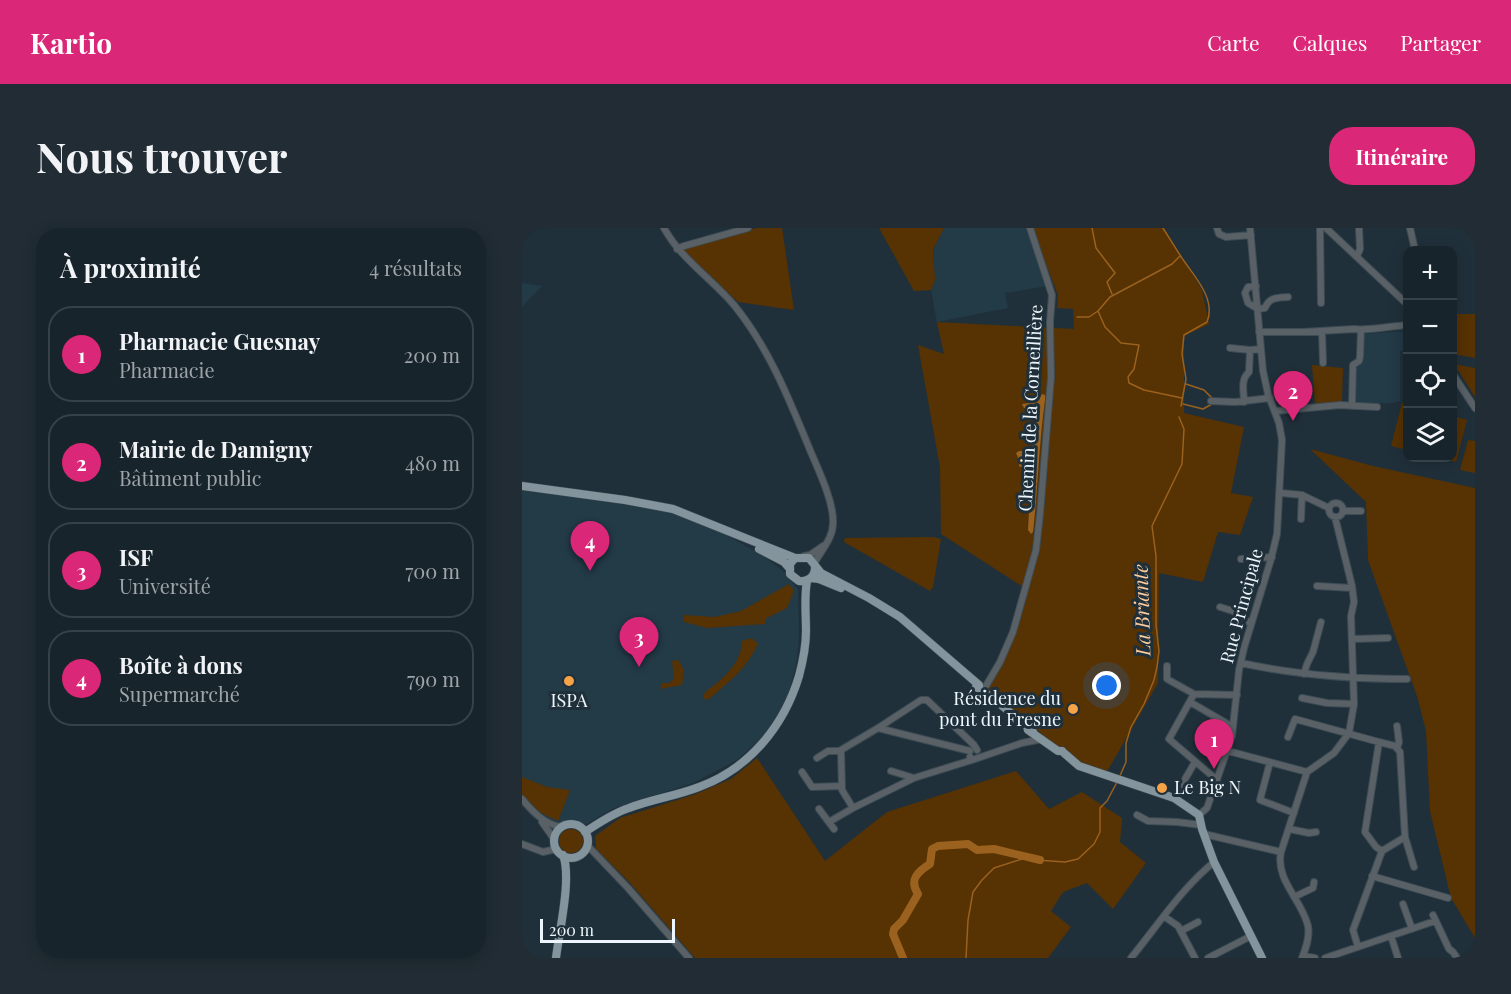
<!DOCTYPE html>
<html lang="fr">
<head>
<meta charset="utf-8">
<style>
	body { margin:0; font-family:"Playfair Display",serif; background:#212c34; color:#f1f3f6 }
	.controls { position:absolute; right:18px; top:18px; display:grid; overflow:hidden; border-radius:12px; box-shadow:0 3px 15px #0003 }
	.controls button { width:54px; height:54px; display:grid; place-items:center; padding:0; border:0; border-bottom:2px solid #364148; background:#18242c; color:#f1f3f6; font:30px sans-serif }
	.scale { position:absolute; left:18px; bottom:15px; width:135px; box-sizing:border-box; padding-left:6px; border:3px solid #ecf6fc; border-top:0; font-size:16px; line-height:21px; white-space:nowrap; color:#ecf6fc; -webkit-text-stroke:4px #20303a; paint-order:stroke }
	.you { position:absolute; left:585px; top:458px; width:21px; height:21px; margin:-15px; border:4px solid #fff; border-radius:50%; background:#1a73e8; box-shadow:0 0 0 9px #1a73e833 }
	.badge { display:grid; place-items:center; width:39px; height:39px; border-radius:50%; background:#db2777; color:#fff; font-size:20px; font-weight:700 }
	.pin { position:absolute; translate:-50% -50px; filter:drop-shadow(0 2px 3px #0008) }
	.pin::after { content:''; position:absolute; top:32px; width:21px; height:18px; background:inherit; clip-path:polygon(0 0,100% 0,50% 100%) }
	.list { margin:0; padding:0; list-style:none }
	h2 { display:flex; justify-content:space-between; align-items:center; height:78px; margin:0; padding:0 24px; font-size:26px }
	h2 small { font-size:20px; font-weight:400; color:#9fa4a9 }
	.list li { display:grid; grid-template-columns:39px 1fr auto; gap:18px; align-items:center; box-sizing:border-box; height:96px; margin:0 12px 12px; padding:0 12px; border:2px solid #364148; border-radius:24px }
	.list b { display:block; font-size:22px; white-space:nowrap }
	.list p { margin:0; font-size:20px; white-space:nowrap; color:#9fa4a9 }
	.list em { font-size:20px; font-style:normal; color:#9fa4a9 }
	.icon { flex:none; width:33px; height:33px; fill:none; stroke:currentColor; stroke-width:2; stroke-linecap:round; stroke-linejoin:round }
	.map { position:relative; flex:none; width:953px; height:730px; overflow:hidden; border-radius:24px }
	header { display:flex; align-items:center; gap:36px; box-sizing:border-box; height:84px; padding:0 30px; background:#db2777; color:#fff }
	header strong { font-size:28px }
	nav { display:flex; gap:33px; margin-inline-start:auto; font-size:21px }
	.intro { display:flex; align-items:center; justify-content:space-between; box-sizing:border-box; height:144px; padding:0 36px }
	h1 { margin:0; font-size:42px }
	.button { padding:15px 27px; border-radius:24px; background:#db2777; color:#fff; font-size:21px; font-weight:700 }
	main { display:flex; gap:36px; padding:0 36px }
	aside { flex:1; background:#18242c; border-radius:24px; box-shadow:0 3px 15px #0003 }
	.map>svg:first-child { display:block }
	.built { fill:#233a47 }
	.green { fill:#573202 }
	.water { fill:#9a611f }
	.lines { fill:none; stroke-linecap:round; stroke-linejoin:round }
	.stream { stroke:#9a611f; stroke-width:1.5 }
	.river { stroke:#9a611f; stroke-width:8 }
	.minor-casing { stroke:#3d4c55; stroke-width:8 }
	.major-casing { stroke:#3d4c55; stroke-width:9 }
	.minor { stroke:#596166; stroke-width:6 }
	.major { stroke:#84949d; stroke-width:8 }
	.poi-dot { fill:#f6a247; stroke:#20303a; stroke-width:2 }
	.labels { text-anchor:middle; stroke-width:6; stroke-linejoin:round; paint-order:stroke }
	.street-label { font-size:18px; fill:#ecf6fc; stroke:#20303a }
	.poi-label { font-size:18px; fill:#ecf6fc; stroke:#20303a; text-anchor:end }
	.water-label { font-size:20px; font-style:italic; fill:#fecd9e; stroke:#20303a }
</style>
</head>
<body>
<header>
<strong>Kartio</strong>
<nav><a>Carte</a><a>Calques</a><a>Partager</a></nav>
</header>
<div class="intro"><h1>Nous trouver</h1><a class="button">Itinéraire</a></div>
<main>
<aside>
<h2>À proximité<small>4 résultats</small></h2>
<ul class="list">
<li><span class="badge">1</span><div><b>Pharmacie Guesnay</b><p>Pharmacie</p></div><em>200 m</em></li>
<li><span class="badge">2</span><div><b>Mairie de Damigny</b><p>Bâtiment public</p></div><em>480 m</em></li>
<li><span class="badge">3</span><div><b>ISF</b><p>Université</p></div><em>700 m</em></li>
<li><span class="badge">4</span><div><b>Boîte à dons</b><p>Supermarché</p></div><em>790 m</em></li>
</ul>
</aside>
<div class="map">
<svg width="953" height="730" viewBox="0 0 953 730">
	<rect width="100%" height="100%" fill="#20303a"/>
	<!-- built -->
	<path class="built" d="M422,0H510L532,57L483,65L486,80L415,94L409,62L413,52L411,22Z
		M0,55L20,58L0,79Z
		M885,103V121L878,123V173L870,175H832L833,136L838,134L840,106Z
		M0,260L131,278L168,291L204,307L240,327L265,346L276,362L277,409L275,433L266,467L251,497L235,514L215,532L171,555L90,581L63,597L59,594L39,597L29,595L0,570Z"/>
	<!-- green -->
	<path class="green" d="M235,0H260L272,82L216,74L161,23L166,19Z
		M357,0H422L411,22L413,52L409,62L392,63Z
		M510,0H642L680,62L687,96L662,108V185L722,199L709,265L731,269L718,307L696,304L681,354L637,345L636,455L583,547L556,534L467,465C467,456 472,450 475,442C491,413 496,393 504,361L419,306L418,239L396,117L422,126L415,94L552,101L551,81L535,80L536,67Z
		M931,86H953V130L931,126Z
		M932,136L953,140V169Z
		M790,137L821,140L820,174L793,176Z
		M880,175L885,177V222L869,218Z
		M931,188L945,192L934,234L917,230H930Z
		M946,212L953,213V245L938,242Z
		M788,221L851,238L953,260V710L929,670L908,583L904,503L896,471L846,332L844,274Z
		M411,309L419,311L411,359L408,363L322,314L323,310Z
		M267,356L272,363L265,380L243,391V396L185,400L162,394V387L193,389L219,383Z
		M230,410L236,416C225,440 207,454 187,471H181L183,464C200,452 220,435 220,413Z
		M156,432L162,442L160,457L138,461L140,455H147L152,451L150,433Z
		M235,530L303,633L365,584L494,543L527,581L560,564L600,590L598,614L624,635L591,681L565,655L541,664L529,683L549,699L526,730H173L108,655L74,621L73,608L98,590L174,566L209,551Z
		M0,549L25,559L48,562L36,593L19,585L0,567Z
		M37 613a12 12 0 1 1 24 0a12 12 0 1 1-24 0Z"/>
	<!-- water -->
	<path class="water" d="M520,166L523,167V172C517,216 516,260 511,304L509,306L506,302L509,246L497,238V232L494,225L497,223H507L510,220L514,183L502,180L500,176L515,174Z"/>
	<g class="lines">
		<!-- stream -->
		<path class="stream" d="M570,0L574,20L593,45L585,54L590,66
			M641,0C648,11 655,23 662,33C674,50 694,72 685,94L662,107L660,126L664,151L659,178
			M576,83L588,69L650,36L658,28
			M555,89H567L576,83L583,99L599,115L617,117L612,141L606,149L607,155L622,162L660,170
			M664,156L682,162L692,172
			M661,176L681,181L690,176
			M597,550L604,534V515L609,499L622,476L632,452L635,439L637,423L634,397V328L630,298L660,236L662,201L657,189
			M444,730L446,692L451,664L460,652L472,640L500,631L543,634L556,631L572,616L578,604V580L585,573L595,554"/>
		<!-- river -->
		<path class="river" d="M381,730L371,706L372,701L381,692L396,666C387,652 395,644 408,636L410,621L416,618L446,616L455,622L472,621L518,632"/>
		<!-- minor casing -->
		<g class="minor-casing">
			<path id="minor" d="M142,0C159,31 189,50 212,77C247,120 267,171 288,222C296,241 312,274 311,295C311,311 299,322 292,336
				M695,0L697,6L704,9L729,7
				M798,0L799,75
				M804,0L886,77
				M888,0L893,22
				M155,21L162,18L226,0
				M835,28L838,21L837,0
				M734,58L726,59L723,65L726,75L736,81L743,80C747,69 755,70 766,69
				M800,103L801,135
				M737,104H781L832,101C847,103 869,98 886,97
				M708,120L728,122
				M930,145L953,180
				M689,173L713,174L748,170
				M722,174C722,163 718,152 727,144L728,122L739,121
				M830,178L831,137L837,133L838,129L839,102
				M753,183L818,177L855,179
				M759,265L780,267L807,280
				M807 282a7 7 0 1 1 14 0a7 7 0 1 1-14 0Z
				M821,283H839
				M779,291L780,267
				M282,328L288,327L301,318
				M719,331L750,329
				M795,358L830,360
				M698,379L711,383L729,396
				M830,411L866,410
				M719,435C774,447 829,451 885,451
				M645,438V451L672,466
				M782,446L785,436L791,424L799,394
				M461,463L478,434L491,404L514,322L518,286L529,149L528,94L530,67L508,0
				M780,470L805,475L832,476
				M668,474L711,499
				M356,500L399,472H405L452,517L455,522
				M766,509L773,491L857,514L843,604L854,619L860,623L831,702L836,719
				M857,514L873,518L878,524L883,609L860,623
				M875,520L877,514L875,498
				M706,523L785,544
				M448,529L450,532L500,515L520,511
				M295,530L306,523H319
				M748,534L738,572L772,585
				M369,543L392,550
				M280,544L290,559L319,558
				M695,552L647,511L672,466L715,467
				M652,570L673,534
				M0,571C11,584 22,596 39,599
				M331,580L320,562L319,522L356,500L448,523
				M297,581L312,601
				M615,587L626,593L655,594L679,597
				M677,587L685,580L710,508L717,442L722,420L749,331L755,306L760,212L757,195L746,166L741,143L728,0
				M20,594L32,611
				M307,594L331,580L392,550L450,532
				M767,601L787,605L794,604
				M682,606L759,624
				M883,609L892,639
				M0,616L21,624L34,621
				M65,617L106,660L167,730
				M850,648L926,670
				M772,669L791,660L792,654
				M881,676L890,701
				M911,687L927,721L931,724L935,730
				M643,689L656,698L673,730
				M659,703L676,694
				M869,708L876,730
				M781,728L793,730
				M609,730C636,697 659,661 692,634
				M686,730L729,708
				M780,730C784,720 788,709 786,698C780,672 753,652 759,624L785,544L812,525L827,505L832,476L829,388L832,374L830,358L813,289
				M803,730L913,693"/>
		</g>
		<!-- major casing -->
		<g class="major-casing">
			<path id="major" d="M0,258L103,272L151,281L273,330
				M237,321L262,334L268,341
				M293,339C293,349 286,354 277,353L268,346V336L273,330H287L299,345L347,370L378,389L457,457V460
				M289,350L297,351L319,360
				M454,459L471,470L511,504
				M506,502L536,523H540
				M542,525L557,538L652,570L677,587L680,601L692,634L740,730
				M32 613a17 17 0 1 1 34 0a17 17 0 1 1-34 0Z
				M63,604C77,595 91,585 107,580C130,571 154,568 177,559C227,541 262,498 277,448C281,433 284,418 284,403C284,386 282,369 285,353
				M34,730C37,704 50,650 41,627"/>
		</g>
		<!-- minor -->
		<use href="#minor" class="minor"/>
		<!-- major -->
		<use href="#major" class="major"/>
	</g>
	<!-- markers -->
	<g class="poi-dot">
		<circle cx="47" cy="453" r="6"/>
		<circle cx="551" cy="481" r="6"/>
		<circle cx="640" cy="560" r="6"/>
	</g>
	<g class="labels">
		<!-- street labels -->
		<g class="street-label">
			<text transform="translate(509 180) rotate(-87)" y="6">Chemin de la Corneillière</text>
			<text transform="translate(720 378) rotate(-75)" y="6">Rue Principale</text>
		</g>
		<!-- poi labels -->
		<g class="poi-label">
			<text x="539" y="477">Résidence du<tspan x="539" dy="21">pont du Fresne</tspan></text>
			<text x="47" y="479" text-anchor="middle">ISPA</text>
			<text x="652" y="566" text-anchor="start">Le Big N</text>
		</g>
		<!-- water labels -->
		<g class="water-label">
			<text transform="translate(620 382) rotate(-92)" y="7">La Briante</text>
		</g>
	</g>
</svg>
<div class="controls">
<button>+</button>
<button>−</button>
<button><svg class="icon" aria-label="locate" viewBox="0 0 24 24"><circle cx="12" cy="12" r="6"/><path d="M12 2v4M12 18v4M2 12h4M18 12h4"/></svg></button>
<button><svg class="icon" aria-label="layers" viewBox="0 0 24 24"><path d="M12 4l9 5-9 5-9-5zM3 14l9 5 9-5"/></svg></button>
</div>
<div class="scale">200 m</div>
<div class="you"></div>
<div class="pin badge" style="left:692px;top:541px">1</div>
<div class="pin badge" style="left:771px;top:193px">2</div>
<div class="pin badge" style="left:117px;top:439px">3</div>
<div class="pin badge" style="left:68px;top:343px">4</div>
</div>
</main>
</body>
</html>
